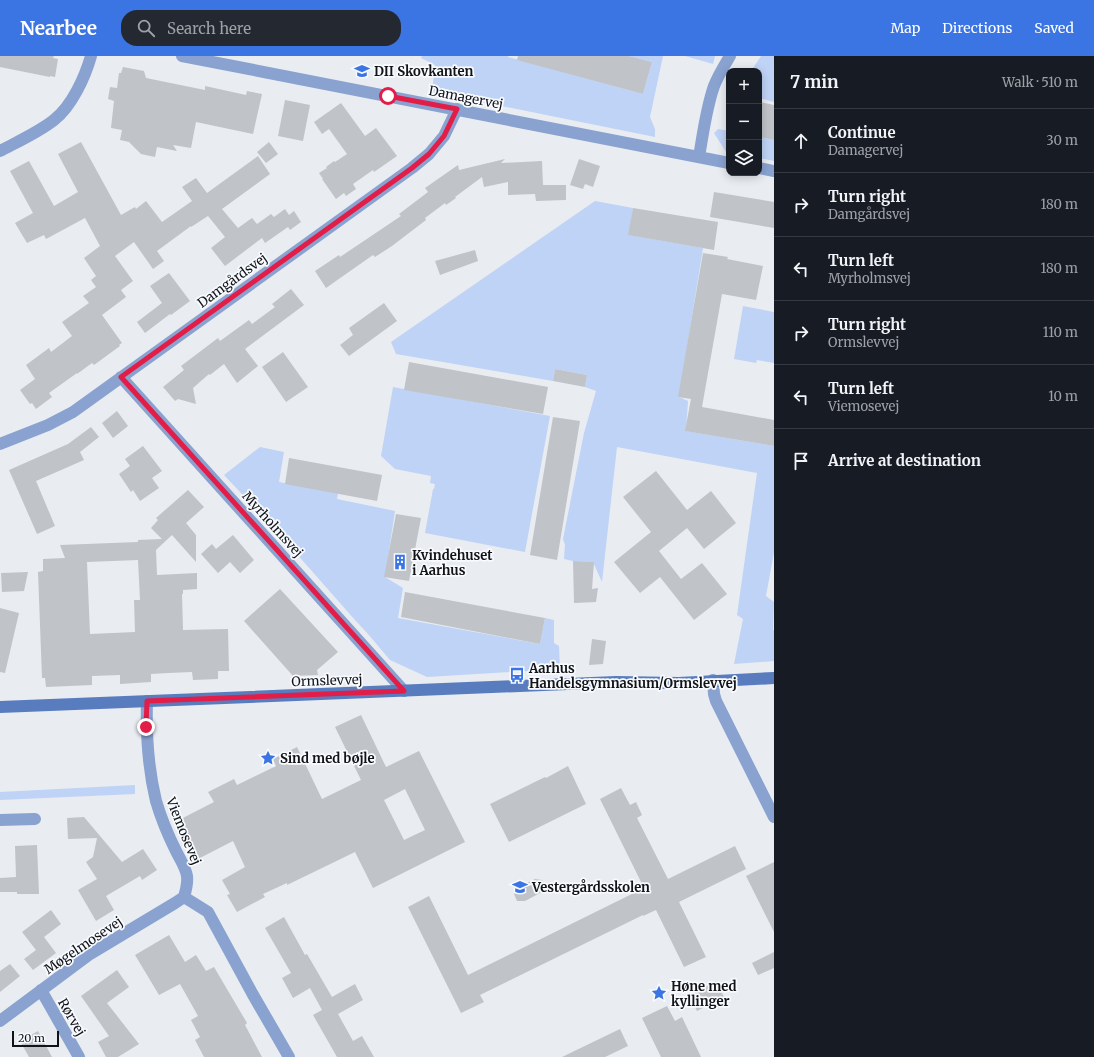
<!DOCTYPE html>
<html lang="en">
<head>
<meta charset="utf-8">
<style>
	body { margin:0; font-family:Merriweather,serif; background:#242831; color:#f1f3f6 }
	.controls { position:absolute; right:12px; top:12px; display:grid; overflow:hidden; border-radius:8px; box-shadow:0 2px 10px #0003 }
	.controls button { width:36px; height:36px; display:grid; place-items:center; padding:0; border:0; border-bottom:1px solid #363941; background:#171b24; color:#f1f3f6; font:20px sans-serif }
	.scale { position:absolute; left:12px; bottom:10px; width:47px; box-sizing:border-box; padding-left:4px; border:2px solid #121314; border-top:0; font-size:11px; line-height:14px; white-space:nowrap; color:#121314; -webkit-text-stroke:3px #f7faff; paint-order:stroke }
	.stop { position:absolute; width:12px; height:12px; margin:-9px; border:3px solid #e11d48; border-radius:50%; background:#fff }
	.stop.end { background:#e11d48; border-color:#fff; box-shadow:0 1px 4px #0008 }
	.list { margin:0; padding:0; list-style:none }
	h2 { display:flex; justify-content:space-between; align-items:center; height:52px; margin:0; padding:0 16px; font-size:17px }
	h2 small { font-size:13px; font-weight:400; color:#9ea1a6 }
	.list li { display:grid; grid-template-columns:26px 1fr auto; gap:12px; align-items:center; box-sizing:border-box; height:64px; padding:0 16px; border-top:1px solid #363941 }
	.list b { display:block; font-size:15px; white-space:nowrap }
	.list p { margin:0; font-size:13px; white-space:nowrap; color:#9ea1a6 }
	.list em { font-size:13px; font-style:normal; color:#9ea1a6 }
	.icon { flex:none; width:22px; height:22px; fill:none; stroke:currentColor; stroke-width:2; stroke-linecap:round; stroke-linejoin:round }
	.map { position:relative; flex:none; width:774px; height:1001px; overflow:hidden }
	header { display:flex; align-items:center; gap:24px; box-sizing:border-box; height:56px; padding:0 20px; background:#3b74e3; color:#fff }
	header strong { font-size:19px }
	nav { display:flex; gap:22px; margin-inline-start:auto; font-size:14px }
	.search { width:280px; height:36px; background:#242831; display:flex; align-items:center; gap:10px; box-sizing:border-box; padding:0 14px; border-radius:16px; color:#9ea1a6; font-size:15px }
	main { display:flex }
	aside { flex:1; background:#171b24 }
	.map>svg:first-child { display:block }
	.green { fill:#bfd3f6 }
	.building { fill:#c0c3c8; fill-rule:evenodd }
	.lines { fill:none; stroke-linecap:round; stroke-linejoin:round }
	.street { stroke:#89a2cf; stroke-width:12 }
	.secondary { stroke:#597cbe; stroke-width:12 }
	.route { stroke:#e11d48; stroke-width:5 }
	.labels { text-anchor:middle; stroke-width:3.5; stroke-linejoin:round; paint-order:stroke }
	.poi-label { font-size:13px; font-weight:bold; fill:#121314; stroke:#f7faff; text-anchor:start }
	.street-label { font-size:13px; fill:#121314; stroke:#f7faff }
</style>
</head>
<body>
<header>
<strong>Nearbee</strong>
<div class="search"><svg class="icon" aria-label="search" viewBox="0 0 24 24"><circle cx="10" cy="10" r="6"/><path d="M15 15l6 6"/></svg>Search here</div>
<nav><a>Map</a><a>Directions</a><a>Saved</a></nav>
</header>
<main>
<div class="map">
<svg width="774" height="1001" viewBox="0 0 774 1001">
	<rect width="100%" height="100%" fill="#e9ecf1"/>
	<!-- green -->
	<path class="green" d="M422,0H508V1L643,38L652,6L629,0H663L650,61L655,73V81L432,36L435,9L421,2Z
		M685,0H715L713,8Z
		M761,0H774V46L759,42V15H751Z
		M718,73L729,75V96H726L714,77Z
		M759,81L774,84V105L759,102Z
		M595,145L633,152L629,179L703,192L679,341L688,345L686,375L774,390V496L766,540L774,546L773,574H774V605L734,608L743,563L737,559L757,417L617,391L602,526L593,506L573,505L564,503L565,489L563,483L584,377L596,335L585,331L587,319L555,313L553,325L396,298L391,286Z
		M743,250L774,256V307L757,304L756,307L734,303Z
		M393,331L550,360L525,496L425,477L433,433H434L435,428L430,427L431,420L395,413L381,400Z
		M260,391L284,396L279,426L338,437L337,443L395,455L385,521L403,532L398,562L540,588L545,562L554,564V587L559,590L560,613L427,621L390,604L368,578L355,564L273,471L224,419Z
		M135,729V738L0,744V736Z"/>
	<!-- building -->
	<path class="building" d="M0,0H54L53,2L58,3L55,21L50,20V21L0,11Z
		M518,0H629L652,6L643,38L517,4Z
		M123,11L144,15L146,22L205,34V30L246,39L247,35L262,38L253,78L196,66L191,92L173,89L177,95L157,91L155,101L141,98L129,86L120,84L122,74L111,72L114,45L108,43L110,31L117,32L119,17H121Z
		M285,44L310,49L303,85L278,80Z
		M759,46L774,49V84L759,81Z
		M341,47L365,80L376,72L397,100L374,116L373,114L353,128L356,133L346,140L344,137L336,143L322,123H323L319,117L327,112L326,111L334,105L335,106L347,98L329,73L322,78L314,66Z
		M81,86L121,159L135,151L136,153L146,145L162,166L192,145L182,131L196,122L207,137L258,100L270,118L222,153L238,172L252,162L257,168L271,158L274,161L285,153L289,159L294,155L301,166L290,174L288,171L265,187L262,182L225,210L211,192L225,181L208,160L191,171V170L157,195L164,205L153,213L134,186L115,200L133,225L121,234L126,241L102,259L122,287L119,289L120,290L94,309L92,307L77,318V317L49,337L52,341L36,353L32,347L30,348L20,334L35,323L26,309L49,292L51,296L72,280L62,266L89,247L83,240L96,231L91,224L96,220L84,202L100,190L85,162L46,183L44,179L27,187L15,167L33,157L10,115L29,105L54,150L78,136L58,98Z
		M269,86L278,98L266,107L257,96Z
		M505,103L501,107L542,105L543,129H566V144L536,145L535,138L508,139V126L484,131L482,121L455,141L456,142L446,149L445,147L425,162L426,164L392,190L375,201L373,199L326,232L315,215L339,199L340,201L401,160L399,158L428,136L425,132L458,109L459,114Z
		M579,103L600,110L593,131L585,128L583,133L570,129Z
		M714,136L774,146V172L710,161Z
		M633,152L718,166L714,194L628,179Z
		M475,194L478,205L440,219L435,205Z
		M703,197L728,201L727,203L763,210L756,244L722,238L702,351L774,364V390L685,375L691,343L678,341Z
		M169,217L190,245L171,259L170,258L145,277L137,266L162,247L150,230Z
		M291,233L304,249L245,293L258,310L237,327L224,308L210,319L209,318L193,332L196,348L178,343L175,345L163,331L184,314L181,310L218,282L220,285L249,264L252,268L275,251L272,248Z
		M384,247L397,265L349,300L340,289L353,279L349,272Z
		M283,296L308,331L286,346L262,311Z
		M409,306L548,331L543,358L404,334Z
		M555,313L587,319L585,331L553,325Z
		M117,355L128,370L113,382L102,367Z
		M553,361L580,365L557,504L530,499Z
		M91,371L99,381L80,396L84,404L36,425L55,470L37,478L9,414L68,388Z
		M143,390L162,415L152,422L159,432L140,445L133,434L131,436L119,418L130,410L125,403Z
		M289,402L382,419L377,445L285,428Z
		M656,415L687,454L711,435L736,467L704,493L687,472L659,495L681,523L702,507L727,538L694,564L660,521L640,537L614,506L651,476L623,441Z
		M188,434L204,451L186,467L196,479V506L172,479L156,494L157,519L197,517V533L183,534V538H182L183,574L228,573L229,615H218V623L193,624L192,616L168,617L151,618V626L120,628V619L92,620V629L46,631L45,622H42L38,516L43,515V503L65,502L60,489L138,486V484L162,483L151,472L158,464L156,462ZM138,504L140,544H134L135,576L90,578L87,506Z
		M396,458L421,462L409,525L384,521Z
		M233,479L254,504L240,517L230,506L218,517L201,498L212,488L216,493Z
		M573,505L594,506L592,533L598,532L596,546L574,547Z
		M28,516L24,535L2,536L1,517Z
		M280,533L338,596L317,614L318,619L293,620L244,565Z
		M405,536L545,562L540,588L401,561Z
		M0,552L19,557L5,617L0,616Z
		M592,583L606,585L603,608L589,609Z
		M361,659L386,711L419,695L465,786L373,832L355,796L287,829V827L263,838L265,841L237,856L227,839L230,838L222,824L245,811L233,785L196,804L177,765L214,746L208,736L234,723L237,729L276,710L273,703L297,691L322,743L361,724L335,671ZM405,733L425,774L404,784L384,744Z
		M568,710L586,748L509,786L490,748L545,721L546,722Z
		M621,732L630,749L636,746L642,759L637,762L668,823L735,790L746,813L679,846L706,901L684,911L656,854L643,860V859L480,939L484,946L461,957L408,851L429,840L468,919L644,832L600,743Z
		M84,761L122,806L143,793L157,814L142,824L140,820L106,840L114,854L96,865L78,834L97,823L86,806L93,801L97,782L68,783L67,762Z
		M37,789L39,838H17V836H0V822L16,821L15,790Z
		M774,806V876L746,820Z
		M535,823L542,824L545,829L542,836L525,845H517L514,838L517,832Z
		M51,854L61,868L44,881L56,897L33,914L24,903L36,894L22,876Z
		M284,861L305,899L307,898L332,941L355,928L363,944L338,958L353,985L362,980L374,1001H337L313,959L322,954L310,932L293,942L282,922L291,917L265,872Z
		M169,879L185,906L196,899L206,915L214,911L247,967L245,969L262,1001H204L195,984L200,981L191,964L198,960L180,928L159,939L135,899Z
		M774,896V912L758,919L752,907Z
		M10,908L20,920L0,936V915Z
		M117,914L129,931L107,947L139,988L118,1001H106L98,986L109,980L81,940Z
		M716,925L724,941L697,955L689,939Z
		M667,950L675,965L682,961L701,1001H661L642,962Z
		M620,973L628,990L605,1001H562Z
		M38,975L52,1001H29L20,985Z"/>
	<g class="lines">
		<!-- street -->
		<path class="street" d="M182,0L729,107
			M0,95C17,86 39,76 54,64C72,50 85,21 91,0
			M699,101C703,78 706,53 714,30C718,20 724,10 730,0
			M759,112L774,115
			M121,321L404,635
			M0,388L48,369L73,356L412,112L429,98L444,80L457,53
			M713,624L714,638L716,645L774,761
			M147,645C146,678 148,712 156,745C161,762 168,779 176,795C180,803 186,812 187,820C188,828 186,834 184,841
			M0,764L35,763
			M184,841L208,856L252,937L289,1001
			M41,934L79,1001
			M0,965L90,898L175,847L184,841"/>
		<!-- secondary -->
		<path class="secondary" d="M0,651L568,628L616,626L679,627L774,622"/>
	</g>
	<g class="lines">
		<!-- route -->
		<path class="route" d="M146,671L147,645L404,635L121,321L412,112L429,98L444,80L457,53L388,40"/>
	</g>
	<!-- icons -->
	<defs>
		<g id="school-bare" transform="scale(1.2)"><path d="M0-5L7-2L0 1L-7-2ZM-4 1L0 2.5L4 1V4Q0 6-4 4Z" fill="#3b74e3" stroke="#f7faff" stroke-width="2.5" paint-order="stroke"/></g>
		<g id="building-bare" transform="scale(1.2)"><path d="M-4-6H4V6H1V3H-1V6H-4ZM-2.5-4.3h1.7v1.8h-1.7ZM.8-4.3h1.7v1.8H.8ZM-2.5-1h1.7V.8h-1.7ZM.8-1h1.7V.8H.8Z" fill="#3b74e3" stroke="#f7faff" stroke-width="2.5" paint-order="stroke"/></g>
		<g id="bus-bare" transform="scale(1.2)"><path d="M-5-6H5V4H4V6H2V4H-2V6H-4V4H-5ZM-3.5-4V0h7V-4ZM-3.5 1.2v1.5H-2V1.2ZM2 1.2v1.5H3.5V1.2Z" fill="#3b74e3" stroke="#f7faff" stroke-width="2.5" paint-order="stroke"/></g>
		<g id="sight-bare" transform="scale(1.2)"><path d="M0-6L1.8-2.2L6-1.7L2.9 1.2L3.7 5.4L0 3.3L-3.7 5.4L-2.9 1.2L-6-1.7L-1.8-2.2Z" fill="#3b74e3" stroke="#f7faff" stroke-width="2.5" paint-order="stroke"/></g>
	</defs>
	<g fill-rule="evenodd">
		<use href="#school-bare" x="362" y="15"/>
		<use href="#building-bare" x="400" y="506"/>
		<use href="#bus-bare" x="517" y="619"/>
		<use href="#sight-bare" x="268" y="702"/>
		<use href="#school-bare" x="520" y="831"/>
		<use href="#sight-bare" x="659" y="937"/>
	</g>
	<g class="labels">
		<!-- poi labels -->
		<g class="poi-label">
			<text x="374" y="20">DII Skovkanten</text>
			<text x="412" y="504">Kvindehuset<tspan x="412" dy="15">i Aarhus</tspan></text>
			<text x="529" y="617">Aarhus<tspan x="529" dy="15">Handelsgymnasium/Ormslevvej</tspan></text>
			<text x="280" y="707">Sind med bøjle</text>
			<text x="532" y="836">Vestergårdsskolen</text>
			<text x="671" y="935">Høne med<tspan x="671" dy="15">kyllinger</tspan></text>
		</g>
		<!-- street labels -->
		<g class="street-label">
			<text transform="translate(466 41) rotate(11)" y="5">Damagervej</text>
			<text transform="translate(232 224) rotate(-36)" y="5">Damgårdsvej</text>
			<text transform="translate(273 468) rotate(48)" y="5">Myrholmsvej</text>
			<text transform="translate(327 624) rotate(-2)" y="5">Ormslevvej</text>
			<text transform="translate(184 775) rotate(68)" y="5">Viemosevej</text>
			<text transform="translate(83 889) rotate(-34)" y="5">Møgelmosevej</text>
			<text transform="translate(72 961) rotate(60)" y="5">Rørvej</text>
		</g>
	</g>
</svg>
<div class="controls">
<button>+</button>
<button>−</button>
<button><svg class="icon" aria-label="layers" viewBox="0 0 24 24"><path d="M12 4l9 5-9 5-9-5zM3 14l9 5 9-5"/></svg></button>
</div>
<div class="scale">20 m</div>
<div class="stop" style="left:388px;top:40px"></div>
<div class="stop end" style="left:146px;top:671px"></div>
</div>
<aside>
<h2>7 min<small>Walk · 510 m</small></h2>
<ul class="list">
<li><svg class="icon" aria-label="ahead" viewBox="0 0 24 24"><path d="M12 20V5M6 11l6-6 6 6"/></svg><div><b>Continue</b><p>Damagervej</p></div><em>30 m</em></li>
<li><svg class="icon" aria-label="right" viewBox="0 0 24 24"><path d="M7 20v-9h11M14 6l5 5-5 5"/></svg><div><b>Turn right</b><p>Damgårdsvej</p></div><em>180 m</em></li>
<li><svg class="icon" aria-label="left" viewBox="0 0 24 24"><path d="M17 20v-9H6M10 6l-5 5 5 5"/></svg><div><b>Turn left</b><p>Myrholmsvej</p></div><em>180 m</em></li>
<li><svg class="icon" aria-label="right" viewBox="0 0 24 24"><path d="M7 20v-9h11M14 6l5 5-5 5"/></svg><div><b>Turn right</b><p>Ormslevvej</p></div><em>110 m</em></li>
<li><svg class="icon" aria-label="left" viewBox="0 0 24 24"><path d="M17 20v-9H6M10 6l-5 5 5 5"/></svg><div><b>Turn left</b><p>Viemosevej</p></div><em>10 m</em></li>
<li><svg class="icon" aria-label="arrive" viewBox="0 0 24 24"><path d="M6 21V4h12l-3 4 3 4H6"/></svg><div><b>Arrive at destination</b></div></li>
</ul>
</aside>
</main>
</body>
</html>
